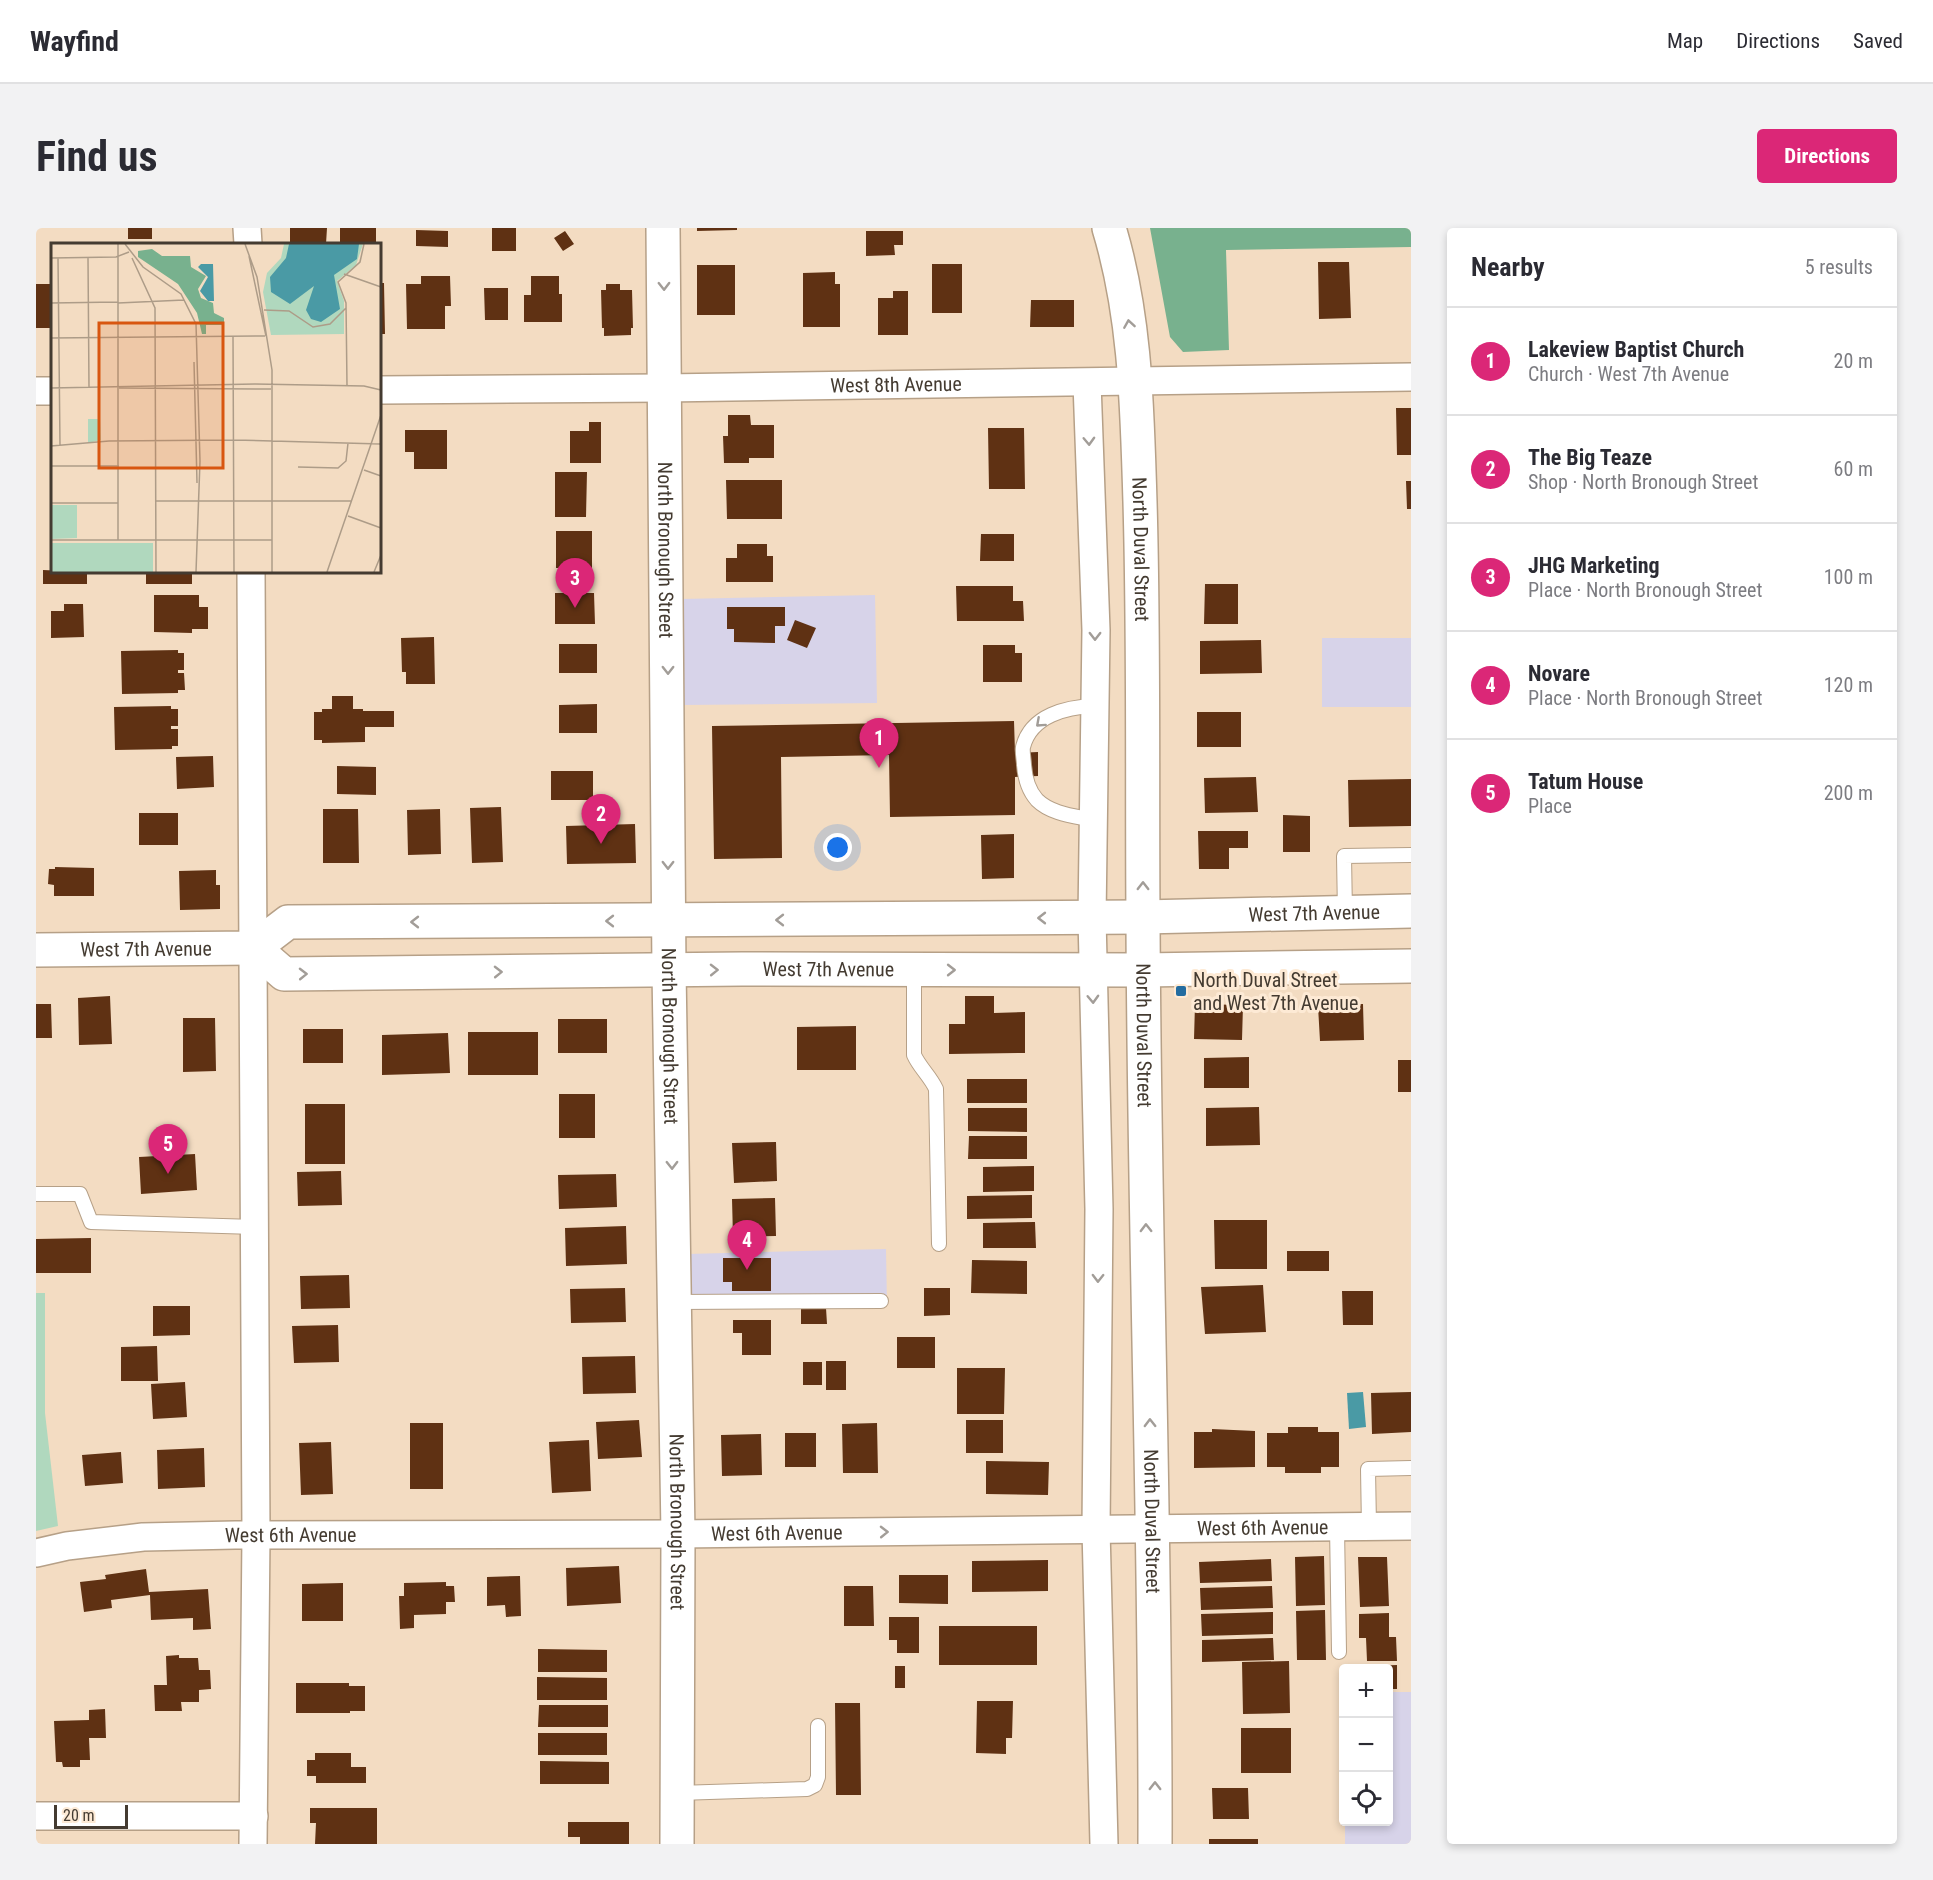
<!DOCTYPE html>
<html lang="en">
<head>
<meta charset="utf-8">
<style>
	body { margin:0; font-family:"Roboto Condensed",sans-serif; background:#f2f2f3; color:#2b2b33 }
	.controls { position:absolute; right:18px; bottom:18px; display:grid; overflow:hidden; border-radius:6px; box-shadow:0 3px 9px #0003 }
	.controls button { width:54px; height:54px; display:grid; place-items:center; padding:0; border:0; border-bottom:2px solid #e1e1e2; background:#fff; color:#2b2b33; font:30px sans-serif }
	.scale { position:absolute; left:18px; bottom:15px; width:74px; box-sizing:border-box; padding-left:6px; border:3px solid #443b31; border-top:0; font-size:16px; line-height:21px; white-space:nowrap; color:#443b31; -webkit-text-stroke:4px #fdead5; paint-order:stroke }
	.you { position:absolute; left:802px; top:620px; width:21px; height:21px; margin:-15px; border:4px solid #fff; border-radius:50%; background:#1a73e8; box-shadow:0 0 0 9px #1a73e833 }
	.badge { display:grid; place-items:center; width:39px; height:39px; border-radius:50%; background:#db2777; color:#fff; font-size:20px; font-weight:700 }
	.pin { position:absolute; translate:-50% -50px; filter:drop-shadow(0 2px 3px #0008) }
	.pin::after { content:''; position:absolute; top:32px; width:21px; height:18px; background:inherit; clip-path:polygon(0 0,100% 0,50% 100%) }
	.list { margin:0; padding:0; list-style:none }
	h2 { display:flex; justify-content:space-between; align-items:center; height:78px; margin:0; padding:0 24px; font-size:26px }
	h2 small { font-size:20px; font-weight:400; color:#7c7c81 }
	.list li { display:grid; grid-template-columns:39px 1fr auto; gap:18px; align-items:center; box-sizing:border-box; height:108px; padding:0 24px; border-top:2px solid #e1e1e2 }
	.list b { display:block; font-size:22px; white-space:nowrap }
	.list p { margin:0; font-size:20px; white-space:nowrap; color:#7c7c81 }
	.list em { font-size:20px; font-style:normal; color:#7c7c81 }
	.icon { flex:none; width:33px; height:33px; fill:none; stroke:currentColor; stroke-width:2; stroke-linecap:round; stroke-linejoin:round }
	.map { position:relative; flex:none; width:1375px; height:1616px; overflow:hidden; border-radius:6px }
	header { display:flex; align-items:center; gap:36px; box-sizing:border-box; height:84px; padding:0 30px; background:#fff; border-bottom:2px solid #e1e1e2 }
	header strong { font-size:28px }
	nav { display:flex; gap:33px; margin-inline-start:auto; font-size:21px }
	.intro { display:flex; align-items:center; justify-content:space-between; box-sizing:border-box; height:144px; padding:0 36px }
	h1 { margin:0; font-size:42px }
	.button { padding:15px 27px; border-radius:6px; background:#db2777; color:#fff; font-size:21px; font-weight:700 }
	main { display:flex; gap:36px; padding:0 36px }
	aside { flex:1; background:#fff; border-radius:6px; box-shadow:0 3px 9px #0003 }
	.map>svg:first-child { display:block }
	.commercial { fill:#d7d3e9 }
	.green { fill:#b0d8be }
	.forest { fill:#78b18e }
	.water { fill:#4a9aa5 }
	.building { fill:#5f3113 }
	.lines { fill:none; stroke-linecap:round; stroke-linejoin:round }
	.lane-casing { stroke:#b6a087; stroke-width:16 }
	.street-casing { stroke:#b6a087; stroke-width:30 }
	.secondary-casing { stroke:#b6a087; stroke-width:36 }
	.lane { stroke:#fff; stroke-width:14 }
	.street { stroke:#fff; stroke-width:27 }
	.secondary { stroke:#fff; stroke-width:33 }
	.oneway { stroke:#a29d98 }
	.poi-dot { fill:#236ca0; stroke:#fdead5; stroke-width:2 }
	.labels { text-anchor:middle; stroke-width:6; stroke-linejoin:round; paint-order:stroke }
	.street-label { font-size:20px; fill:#443b31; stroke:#fdead5 }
	.poi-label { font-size:20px; fill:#443b31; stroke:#fdead5; text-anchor:start }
	.inset-road { fill:none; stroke:#ad9c88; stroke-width:1.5 }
	.view { fill:#d85610; fill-opacity:0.15; stroke:#d85610; stroke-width:3 }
	.inset-edge { fill:none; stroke:#443b31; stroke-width:3 }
</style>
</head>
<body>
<header>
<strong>Wayfind</strong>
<nav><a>Map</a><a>Directions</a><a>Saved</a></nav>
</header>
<div class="intro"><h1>Find us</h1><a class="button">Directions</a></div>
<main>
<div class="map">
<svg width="1375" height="1616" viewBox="0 0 1375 1616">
	<rect width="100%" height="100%" fill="#f3dcc2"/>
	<!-- commercial -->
	<path class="commercial" d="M839,367L841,475L646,477L645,371Z
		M1286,410H1375V479H1286Z
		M850,1021L851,1077L652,1082L651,1026Z
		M1353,1464H1375V1616H1309V1594H1352Z"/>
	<!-- green -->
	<path class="green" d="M0,1065H9V1185L22,1298L0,1303Z"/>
	<!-- forest -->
	<path class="forest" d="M1114,0H1375V19L1190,22L1193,122L1147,124L1134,109Z"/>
	<!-- water -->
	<path class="water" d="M1327,1164L1330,1199L1313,1201L1311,1165Z"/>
	<!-- building -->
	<path class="building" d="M92,0H116V11H92Z
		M254,0H291L290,16H254Z
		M304,0H340V16H304Z
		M456,0H480V23H456Z
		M661,0H701V2L661,3Z
		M380,2L412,3V19L380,18Z
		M529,3L538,16L527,23L518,10Z
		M830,3H867V17H858L859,27L830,28Z
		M1282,34H1313L1315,90L1283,91Z
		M896,36H926V85H896Z
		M661,37H699V87H661Z
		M799,44V56H804V99H767V45Z
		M385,48H414L415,78H409V101H371L370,56H385Z
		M495,48H523V66H526V94H488V67H495Z
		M344,55H348L349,106H344Z
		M0,56H16V100H0Z
		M570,56H584V62H596L597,100H595V107L568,108V100H566L565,62H570Z
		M448,60H472V92H449Z
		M857,63H872V107H842V70H857Z
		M995,72H1038V99H994Z
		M1360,180H1375V227H1361Z
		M692,187H714L715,197H738V230H713V235H688L687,208H692Z
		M553,194H565V235H534V203H553Z
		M952,200H988L989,261H953Z
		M369,202H411V241H378V224H369Z
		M344,216H346V256H344Z
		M519,244H551L550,289H519Z
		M690,252H746V291H691Z
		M1370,253H1375V281H1371Z
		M520,303H556V340H520Z
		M945,306H978V333H944Z
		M701,316H731V328H737V354H690V330H701Z
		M7,342L51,344V356H7Z
		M103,344H156V356H110V346H103Z
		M1169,356H1202V396H1168Z
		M920,358H977V373H987L988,393H921Z
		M519,365H558L559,396H519Z
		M118,367H163V379H172V401H156V405L118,404Z
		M28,376H47L48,409L15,410V383H28Z
		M691,379H749V398H739V415L698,414V401H691Z
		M759,392L780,400L771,420L751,412Z
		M398,409L399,456H370V444H366L365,410Z
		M1225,412L1226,445L1164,446V413Z
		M523,416H561V445H523Z
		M947,417H979V425H986V454H947Z
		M142,422V425H148V442H142V445H148L149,462H142V465L86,466L85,423Z
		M296,468H317V481H327V483H358V499H329V514L286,515V512H278V484H286V481H296Z
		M561,476V505H523V477Z
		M135,478V481H142V498H135V501H142V518H136V521L79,522L78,479Z
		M1161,484H1205V519H1161Z
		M978,493L979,525L1002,524V548L979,549V587L854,589L853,527L745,529L746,630L678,631L676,498Z
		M177,528L178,559L141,561L140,529Z
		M301,538L340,539V567L301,566Z
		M515,543H557V572H515Z
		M1220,549L1222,584L1169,585L1168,550Z
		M1375,551V598L1313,599L1312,552Z
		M465,579L467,634L436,635L434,580Z
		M287,581H322L323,635H287Z
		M404,581L405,626L372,627L371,582Z
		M103,585H142V617H103Z
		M1247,587L1274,588V624H1247Z
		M599,596L600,635L531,636L530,598Z
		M1162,603H1212V620H1193V641H1163Z
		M978,606V650L946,651L945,607Z
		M19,639L58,640V668H18V657L12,656L13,641H19Z
		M180,642V657H184V681L144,682L143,643Z
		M74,768L76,816L43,817L42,770Z
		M929,768H958V785L989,784V825L913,826V796H929Z
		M0,776H15L16,810H0Z
		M1159,776L1207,777L1206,812L1158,811Z
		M1327,776L1328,812L1284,813L1282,778Z
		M147,790H179L180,843L147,844Z
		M522,791H571V825H522Z
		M820,798V842H761V799Z
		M267,801H307V835H267Z
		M432,804H502V847H432Z
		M412,805L414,845L346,847V807Z
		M1213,829V860H1168V830Z
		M1362,832H1375V864H1362Z
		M931,851H991V875H931Z
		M523,866H559V910H523Z
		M269,876H309V936H269Z
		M1223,879L1224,917L1170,918V880Z
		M932,880H991V904L932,903Z
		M933,908H991V931H932Z
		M740,914L741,953L698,955L696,915Z
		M159,926L161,962L105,966L103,929Z
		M998,938V963L947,964V939Z
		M305,943L306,977L262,978L261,944Z
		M580,946L581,979L523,981L522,947Z
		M996,967V990L931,991V968Z
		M739,970L740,1008L697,1009L696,971Z
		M1178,992H1231V1041H1179Z
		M999,994L1000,1020H947V995Z
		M590,998L591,1036L530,1038L529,1000Z
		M55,1010V1045H0V1011Z
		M1251,1023H1293V1043H1251Z
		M687,1030H735V1063H696V1054H687Z
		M936,1032L991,1033V1066L935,1065Z
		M313,1047L314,1080L265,1081L264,1048Z
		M1227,1057L1230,1104L1169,1106L1165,1059Z
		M589,1060L590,1094L535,1095L534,1061Z
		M888,1060H914V1087L888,1088Z
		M1306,1063H1337V1097H1307Z
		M117,1078H154V1107L117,1108Z
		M790,1080L791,1096H765V1081Z
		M697,1092H735V1127H706V1105H697Z
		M302,1097L303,1134L258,1135L256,1098Z
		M861,1109H899V1140H861Z
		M121,1118L122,1153H85V1119Z
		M599,1128L600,1165L547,1166L546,1129Z
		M790,1133H810V1162H790Z
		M767,1134H786V1157H767Z
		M921,1140H969L968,1186H921Z
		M149,1154L151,1189L117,1191L115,1156Z
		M1375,1164V1204L1336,1206L1335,1165Z
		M603,1192L606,1229L562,1231L560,1194Z
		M930,1192H967V1225H930Z
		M374,1195H407V1261H374Z
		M841,1195L842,1245H807L806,1196Z
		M1252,1199H1282V1204H1303V1239H1285V1245H1249V1239H1231V1205H1252Z
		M1176,1201L1219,1203V1239L1158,1240V1204H1176Z
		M749,1205H780V1239H749Z
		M725,1206L726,1247L686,1248L685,1207Z
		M553,1212L555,1263L516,1265L513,1214Z
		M295,1214L297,1266L265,1267L263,1215Z
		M168,1220L169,1259L122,1261L121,1222Z
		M85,1224L87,1255L49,1258L46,1227Z
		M950,1233L1013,1234L1012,1267L950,1266Z
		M1288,1328L1289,1377L1260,1378L1259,1329Z
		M1322,1329H1351L1353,1378L1324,1379Z
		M1235,1331L1236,1353L1164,1355L1163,1334Z
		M1012,1332V1363L936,1364V1333Z
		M583,1338L585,1375L531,1378L530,1340Z
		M110,1341L113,1364L172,1361L175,1401L157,1402V1390L115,1392L114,1367L75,1372L76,1380L48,1384L44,1354L70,1351L69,1347Z
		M863,1347H912V1376L863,1375Z
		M484,1348L485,1388L470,1389L469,1377L451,1378V1349Z
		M410,1354V1358H418L419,1374H410V1386L378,1387V1400L364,1401L363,1368H368V1355Z
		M307,1355V1393H266V1356Z
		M808,1358H837L838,1398H808Z
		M1236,1358L1237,1380L1165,1382L1164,1360Z
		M1289,1382L1290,1432H1261L1260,1383Z
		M1237,1384V1406L1166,1408L1165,1386Z
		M1353,1385V1409H1360L1361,1433H1331L1330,1410H1323V1386Z
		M853,1389H883V1425H861V1412H853Z
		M903,1398H1001V1437H903Z
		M1237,1410L1238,1432L1166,1434V1412Z
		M502,1421L571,1422V1444H502Z
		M143,1427V1430H162L163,1442H174L175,1461L163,1462V1474H145L146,1483H119L118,1457H131L130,1428Z
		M1253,1433L1254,1485L1207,1486L1206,1434Z
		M1361,1437V1461H1352V1440H1331V1438Z
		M859,1438H869V1460H859Z
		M501,1449L571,1450V1472H501Z
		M260,1455H313V1458H329V1483H314V1485H260Z
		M941,1473H977L976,1510H970V1526L940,1525Z
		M799,1475H824L825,1567H800Z
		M503,1477H572V1499H502Z
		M69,1481L70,1510H53L54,1532H44V1539H27L26,1534H20L18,1493L53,1492V1482Z
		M1205,1500H1255V1545H1205Z
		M502,1505H571V1527H502Z
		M279,1525H315V1539H330V1555H280V1548H271V1532H279Z
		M504,1533L573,1534V1556H504Z
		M1176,1560H1212L1213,1591H1177Z
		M274,1580H341V1616H279L280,1595H274Z
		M532,1594H593V1616H544V1609H532Z
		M1173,1611H1222V1616H1173Z"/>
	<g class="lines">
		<!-- lane casing -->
		<g class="lane-casing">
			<path id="lane" d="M1057,592C1039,588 1015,586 1001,572C992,562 989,550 988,537C988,532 986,524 987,519C995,487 1031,479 1058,478
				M1309,685L1308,628L1375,627
				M878,742V827C884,840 894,848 900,861L903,1016
				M0,966H44L55,994L219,999
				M639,1074L845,1073
				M1333,1298L1332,1241L1375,1240
				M1301,1299L1303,1424
				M642,1565L771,1561L779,1557L782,1549V1498"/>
		</g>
		<!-- street casing -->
		<g class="street-casing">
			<g id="street">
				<path d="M211,0L212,16"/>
				<path d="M1051,155L1060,402L1056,690L1063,981L1060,1301L1068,1616"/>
				<path id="s1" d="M344,162L629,160L1375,149"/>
				<path d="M0,163H16"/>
				<path d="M215,344L220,1307L217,1616"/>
				<path id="s2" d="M0,1325L31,1318L107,1309L199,1307L642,1306L1375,1298"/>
				<path d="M0,1588H218"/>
			</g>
		</g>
		<!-- secondary casing -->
		<g class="secondary-casing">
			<g id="secondary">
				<path id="s3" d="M627,0L633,742L642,1306L641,1616"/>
				<path id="s4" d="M1073,0C1100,89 1101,181 1104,274C1108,412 1106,550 1107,689C1108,998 1120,1307 1119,1616"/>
				<path id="s5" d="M218,720L248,746L706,741L1107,742L1375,738"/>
				<path id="s6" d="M0,722L218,720L252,694L1107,689L1375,683"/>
			</g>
		</g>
		<!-- lane -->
		<use href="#lane" class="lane"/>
		<!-- street -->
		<use href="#street" class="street"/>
		<!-- secondary -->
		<use href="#secondary" class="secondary"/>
	</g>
	<!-- one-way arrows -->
	<defs><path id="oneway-chevron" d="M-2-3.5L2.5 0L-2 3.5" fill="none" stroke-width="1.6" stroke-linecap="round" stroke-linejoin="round" transform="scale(1.5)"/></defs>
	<g class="oneway">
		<use href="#oneway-chevron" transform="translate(628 58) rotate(89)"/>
		<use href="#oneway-chevron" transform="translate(1093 96) rotate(-99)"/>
		<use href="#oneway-chevron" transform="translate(1053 213) rotate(88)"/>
		<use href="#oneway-chevron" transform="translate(1059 408) rotate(90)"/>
		<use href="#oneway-chevron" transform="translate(632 442) rotate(90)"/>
		<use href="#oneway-chevron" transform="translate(1004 495) rotate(138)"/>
		<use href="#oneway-chevron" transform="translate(632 637) rotate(90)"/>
		<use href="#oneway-chevron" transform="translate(1107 658) rotate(-90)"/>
		<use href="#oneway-chevron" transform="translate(1006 690) rotate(180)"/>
		<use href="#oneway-chevron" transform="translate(744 692) rotate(180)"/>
		<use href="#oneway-chevron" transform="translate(574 693) rotate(180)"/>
		<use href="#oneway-chevron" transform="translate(379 694) rotate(180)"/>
		<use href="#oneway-chevron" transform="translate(678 742) rotate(-1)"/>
		<use href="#oneway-chevron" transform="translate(915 742)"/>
		<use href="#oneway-chevron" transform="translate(462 744) rotate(-1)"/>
		<use href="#oneway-chevron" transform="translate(267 746) rotate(-1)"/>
		<use href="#oneway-chevron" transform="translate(1057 771) rotate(88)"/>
		<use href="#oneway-chevron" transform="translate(636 937) rotate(89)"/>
		<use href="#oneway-chevron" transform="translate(1110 1000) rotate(-91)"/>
		<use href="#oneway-chevron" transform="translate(1062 1050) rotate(91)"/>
		<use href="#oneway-chevron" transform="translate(1114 1195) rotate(-91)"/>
		<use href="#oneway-chevron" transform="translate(848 1304) rotate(-1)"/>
		<use href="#oneway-chevron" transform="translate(1119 1558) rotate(-90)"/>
	</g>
	<!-- markers -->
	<rect class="poi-dot" x="1139" y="757" width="12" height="12" rx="3"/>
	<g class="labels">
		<!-- street labels -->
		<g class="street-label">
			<text dy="7" stroke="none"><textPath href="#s1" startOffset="516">West 8th Avenue</textPath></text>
			<text dy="7" stroke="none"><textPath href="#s4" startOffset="324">North Duval Street</textPath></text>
			<text dy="7" stroke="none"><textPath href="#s3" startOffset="322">North Bronough Street</textPath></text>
			<text dy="7" stroke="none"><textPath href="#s6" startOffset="1287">West 7th Avenue</textPath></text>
			<text dy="7" stroke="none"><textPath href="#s6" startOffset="110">West 7th Avenue</textPath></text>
			<text dy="7" stroke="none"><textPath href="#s5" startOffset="584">West 7th Avenue</textPath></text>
			<text dy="7" stroke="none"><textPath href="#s4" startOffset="810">North Duval Street</textPath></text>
			<text dy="7" stroke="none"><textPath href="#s3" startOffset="808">North Bronough Street</textPath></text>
			<text dy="7" stroke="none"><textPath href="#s4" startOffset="1296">North Duval Street</textPath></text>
			<text dy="7" stroke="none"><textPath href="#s3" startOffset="1294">North Bronough Street</textPath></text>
			<text dy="7" stroke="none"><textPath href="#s2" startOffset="1228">West 6th Avenue</textPath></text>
			<text dy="7" stroke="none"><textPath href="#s2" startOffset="742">West 6th Avenue</textPath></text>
			<text dy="7" stroke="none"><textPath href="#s2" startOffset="256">West 6th Avenue</textPath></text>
		</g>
		<!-- poi labels -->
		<g class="poi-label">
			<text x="1157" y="759">North Duval Street<tspan x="1157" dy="23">and West 7th Avenue</tspan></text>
		</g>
	</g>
	<!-- overview -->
	<g transform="translate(15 15)">
		<rect width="330" height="330" fill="#f3dcc2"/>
		<path d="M233,1H312L305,22L286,38L293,58V91L220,92L212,49L216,30L230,15ZM37,176H49L50,197L37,200ZM0,262H26V295L0,296ZM0,300H102V329H0Z" fill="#b0d8be"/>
		<path d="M101,6L111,13H139L140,24L155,33L147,46L150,55L162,60L163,70L173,75V82H155V91H151L146,70L127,41L87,14V8Z" fill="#78b18e"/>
		<path d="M238,1H308L306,16L283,32L289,66L270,79L260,76L255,67L263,43L239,61L220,49L219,34L235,15ZM150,21H162L163,58H157L149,48L157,34L147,24Z" fill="#4a9aa5"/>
		<path class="inset-road" d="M67,1V297M74,1L92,24L130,51L145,81L149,218L145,329M194,1L206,34L221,127V329M198,13L215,93M0,15L65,14L78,9M7,15L9,203M37,15L38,145M81,15L104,65L105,329M293,31L330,44M0,60L67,59M67,60L133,57M213,67L238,68L262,84L279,81L295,65M182,93L183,329M0,95L214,93M143,119L146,240M296,143L295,60L287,39L309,19L313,1M0,145L204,141L313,143L330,147M68,145L220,146M0,203L58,198L183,197L330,201M0,223H68M247,224L287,225L295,218L297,200M313,227L330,233M105,258H300M0,260H67M297,273L330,285M0,297H221M276,329L330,172M323,329L330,312"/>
		<path class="view" d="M48,80H172V225H48Z"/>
		<rect width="330" height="330" class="inset-edge"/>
	</g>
</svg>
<div class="controls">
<button>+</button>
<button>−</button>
<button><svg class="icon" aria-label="locate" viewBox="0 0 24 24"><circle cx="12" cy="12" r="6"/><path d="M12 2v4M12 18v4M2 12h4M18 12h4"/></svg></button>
</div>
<div class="scale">20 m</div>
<div class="you"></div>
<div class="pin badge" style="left:843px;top:540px">1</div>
<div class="pin badge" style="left:565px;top:616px">2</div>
<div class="pin badge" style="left:539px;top:380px">3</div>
<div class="pin badge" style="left:711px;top:1042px">4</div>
<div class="pin badge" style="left:132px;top:946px">5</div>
</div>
<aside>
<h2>Nearby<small>5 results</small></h2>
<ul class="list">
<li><span class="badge">1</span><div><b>Lakeview Baptist Church</b><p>Church · West 7th Avenue</p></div><em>20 m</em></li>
<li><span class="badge">2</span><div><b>The Big Teaze</b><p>Shop · North Bronough Street</p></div><em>60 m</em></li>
<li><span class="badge">3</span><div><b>JHG Marketing</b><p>Place · North Bronough Street</p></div><em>100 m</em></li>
<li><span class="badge">4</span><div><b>Novare</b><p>Place · North Bronough Street</p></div><em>120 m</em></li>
<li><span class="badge">5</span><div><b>Tatum House</b><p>Place</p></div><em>200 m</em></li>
</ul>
</aside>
</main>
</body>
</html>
